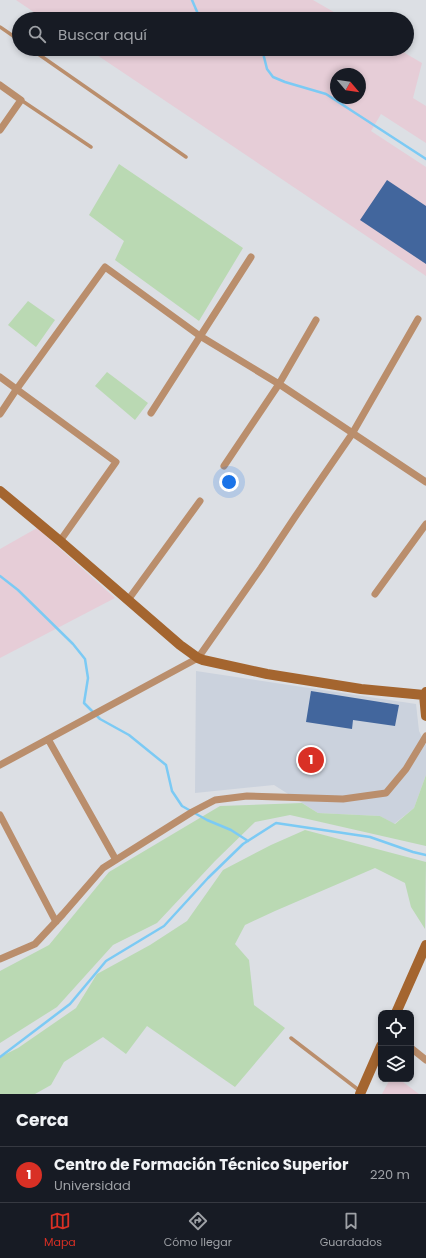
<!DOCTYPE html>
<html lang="es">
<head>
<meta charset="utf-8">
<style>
	body { margin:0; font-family:Poppins,sans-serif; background:#20242c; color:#f1f3f6 }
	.controls { position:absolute; right:12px; bottom:12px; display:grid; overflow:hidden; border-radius:8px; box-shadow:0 2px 6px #0003 }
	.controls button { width:36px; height:36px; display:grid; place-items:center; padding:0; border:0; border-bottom:1px solid #363941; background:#171b24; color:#f1f3f6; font:20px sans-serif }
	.compass { position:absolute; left:330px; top:68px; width:36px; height:36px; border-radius:50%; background:#171b24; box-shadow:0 2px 6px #0003; rotate:119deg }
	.you { position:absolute; left:229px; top:482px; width:14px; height:14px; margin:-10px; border:3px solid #fff; border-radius:50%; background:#1a73e8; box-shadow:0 0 0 6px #1a73e833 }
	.badge { display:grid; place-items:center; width:26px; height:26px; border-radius:50%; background:#d93025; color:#fff; font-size:13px; font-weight:700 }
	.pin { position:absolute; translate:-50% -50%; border:2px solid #fff; box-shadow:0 1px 4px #0006 }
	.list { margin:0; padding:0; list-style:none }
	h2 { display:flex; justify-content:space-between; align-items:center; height:52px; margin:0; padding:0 16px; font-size:17px }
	h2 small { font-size:13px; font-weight:400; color:#9ea1a6 }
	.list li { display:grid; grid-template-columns:26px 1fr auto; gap:12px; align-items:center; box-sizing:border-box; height:56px; padding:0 16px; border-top:1px solid #363941 }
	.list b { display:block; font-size:15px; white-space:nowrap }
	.list p { margin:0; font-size:13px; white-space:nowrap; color:#9ea1a6 }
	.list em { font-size:13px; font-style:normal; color:#9ea1a6 }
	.icon { flex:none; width:22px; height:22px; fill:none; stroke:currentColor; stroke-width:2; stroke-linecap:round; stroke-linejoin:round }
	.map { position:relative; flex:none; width:426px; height:1094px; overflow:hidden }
	.search { position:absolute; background:#171b24; box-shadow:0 2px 6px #0003; left:12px; right:12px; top:12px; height:44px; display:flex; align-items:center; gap:10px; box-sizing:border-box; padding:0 14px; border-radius:22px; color:#9ea1a6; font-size:15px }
	.sheet { height:108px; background:#171b24 }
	nav { display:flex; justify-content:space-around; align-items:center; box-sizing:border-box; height:56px; border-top:1px solid #363941; background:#171b24; font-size:11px; color:#9ea1a6 }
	nav a { display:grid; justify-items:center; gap:2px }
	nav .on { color:#d93025 }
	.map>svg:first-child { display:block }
	.industrial { fill:#e6cdd7; fill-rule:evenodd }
	.built { fill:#cbd2dd }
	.green { fill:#bad9b3 }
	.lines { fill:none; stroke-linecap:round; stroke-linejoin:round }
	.stream { stroke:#7ccaf4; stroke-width:2.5 }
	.building { fill:#42669d }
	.lane { stroke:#ba8e6c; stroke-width:3.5 }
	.street { stroke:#ba8e6c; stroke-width:7 }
	.secondary { stroke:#a4652f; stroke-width:10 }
</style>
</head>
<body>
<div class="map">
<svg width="426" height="1094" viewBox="0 0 426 1094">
	<rect width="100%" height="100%" fill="#dcdfe4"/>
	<!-- industrial -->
	<path class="industrial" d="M16,0H313L346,19H44Z
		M88,49H398L422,63L413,98L426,106V143L381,114L371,131L426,167V276ZM336,74H360V98H336Z
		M37,528L115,598L0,658V549Z
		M390,1079H399L419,1094H382Z"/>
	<!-- built -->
	<path class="built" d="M196,671L416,704L419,731L426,745V775L414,808L394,824L380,816L318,813L274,785L195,793Z"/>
	<!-- green -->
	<path class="green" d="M119,164L243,248L199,321L115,260L124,241L89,215Z
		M28,301L55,320L36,347L8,325Z
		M107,372L148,403L135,420L95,386Z
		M426,775V846L290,815L255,822L215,861L157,923L113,945L57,1007L0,1043V971L49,945L109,872L220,806L302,803L318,813L380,816L395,824L414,808Z
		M305,830L426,862L425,929L411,907L405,883L375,868L275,911L245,925L235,944L249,960L254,1005L285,1028L235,1087L147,1026L126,1054L103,1037L64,1062L51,1085L35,1094H0V1057L18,1048L76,1008L97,974L150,945L187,921L223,870L271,845Z"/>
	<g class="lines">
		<!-- stream -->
		<path class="stream" d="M192,0L198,14L204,19
			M261,49L263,53L267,69L273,77L285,82L326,94L426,159
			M0,576L18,590L73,644L85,659L88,678L84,703L100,719L129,735L166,765L172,791L182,806L207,820L231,830L248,841
			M0,1057L70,1004L106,961L164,926L208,878L243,844L276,823L370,837L413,852L426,855"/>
	</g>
	<!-- building -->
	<path class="building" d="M387,180L426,206V264L360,220Z
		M311,691L399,705L395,726L353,720L352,729L306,722Z"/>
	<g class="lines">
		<!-- lane -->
		<path class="lane" d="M0,27L19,40
			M31,49L186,157
			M21,100L91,147
			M291,1038L360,1091"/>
		<!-- street -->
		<path class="street" d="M0,85L21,100L0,130
			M0,377L116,462L60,541
			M151,413L251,257
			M0,414L16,390L105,267L200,336L279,384L426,482
			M224,466L279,384L316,320
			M375,594L426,524
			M128,600L200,501
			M48,739L116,860
			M0,765L198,658L261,568L295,517L352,434L418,319
			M0,815L56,922
			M0,959L35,944L63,914L103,868L192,812L215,800L247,796L343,799L386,793L406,769L426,736
			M411,1048L426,1060"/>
		<!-- secondary -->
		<path class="secondary" d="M0,491L60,541L180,645L198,658L203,660L267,674L361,689L424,695
			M426,692L424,695L426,716
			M396,1013L426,945
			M360,1094L381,1046"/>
	</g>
</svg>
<div class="controls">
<button><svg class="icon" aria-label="locate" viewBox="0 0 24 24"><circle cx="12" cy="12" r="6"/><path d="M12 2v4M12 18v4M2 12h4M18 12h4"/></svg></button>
<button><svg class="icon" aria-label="layers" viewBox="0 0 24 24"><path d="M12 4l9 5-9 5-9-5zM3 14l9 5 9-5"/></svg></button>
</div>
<svg class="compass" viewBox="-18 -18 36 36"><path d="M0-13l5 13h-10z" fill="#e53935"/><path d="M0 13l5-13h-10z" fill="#9ea1a6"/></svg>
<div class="you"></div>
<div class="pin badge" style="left:311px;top:760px">1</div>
<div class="search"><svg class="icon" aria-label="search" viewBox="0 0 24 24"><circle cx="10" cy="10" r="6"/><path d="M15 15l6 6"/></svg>Buscar aquí</div>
</div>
<section class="sheet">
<h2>Cerca<small></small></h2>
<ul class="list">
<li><span class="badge">1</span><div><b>Centro de Formación Técnico Superior</b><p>Universidad</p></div><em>220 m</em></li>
</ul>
</section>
<nav>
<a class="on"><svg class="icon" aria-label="map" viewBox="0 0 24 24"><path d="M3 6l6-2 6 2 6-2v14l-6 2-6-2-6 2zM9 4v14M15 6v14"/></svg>Mapa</a>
<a><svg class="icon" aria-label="directions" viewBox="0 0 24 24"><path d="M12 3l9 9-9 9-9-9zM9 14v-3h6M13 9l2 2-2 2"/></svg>Cómo llegar</a>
<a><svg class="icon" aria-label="saved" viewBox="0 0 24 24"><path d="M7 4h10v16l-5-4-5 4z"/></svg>Guardados</a>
</nav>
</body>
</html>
